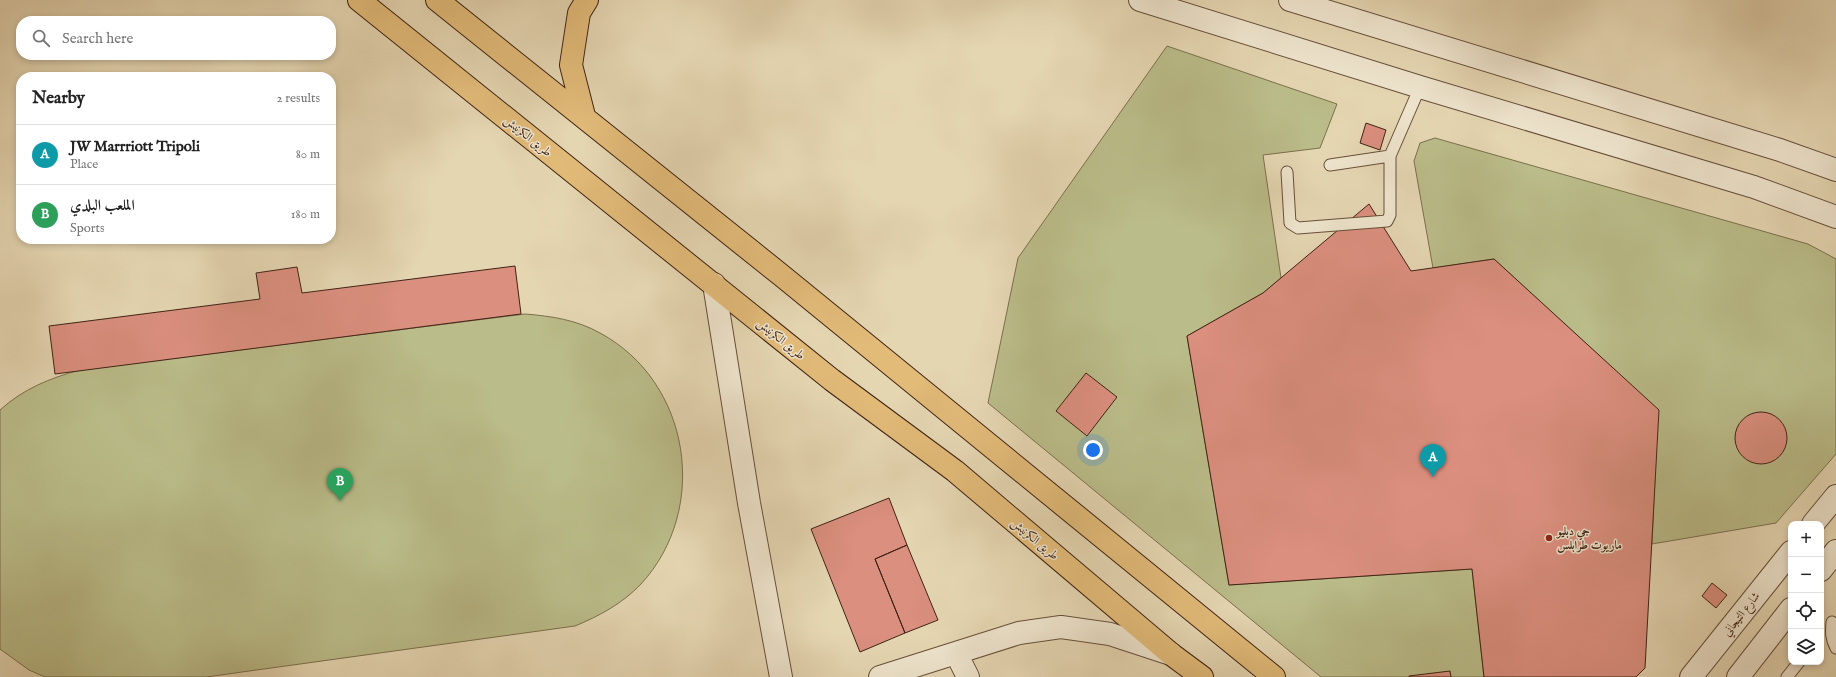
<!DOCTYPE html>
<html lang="en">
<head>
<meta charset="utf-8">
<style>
	body { margin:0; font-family:"IM FELL English",Amiri,serif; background:#f6f6f6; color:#222 }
	.controls { position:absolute; right:12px; bottom:12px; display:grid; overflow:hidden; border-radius:8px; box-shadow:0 2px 6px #0003 }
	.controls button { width:36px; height:36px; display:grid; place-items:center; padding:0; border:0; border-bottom:1px solid #e0e0e0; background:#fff; color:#222; font:20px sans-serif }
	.you { position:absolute; left:1093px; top:450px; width:14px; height:14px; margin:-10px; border:3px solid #fff; border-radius:50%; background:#1a73e8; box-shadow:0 0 0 6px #1a73e833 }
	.badge { display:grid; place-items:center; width:26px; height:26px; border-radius:50%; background:#8f2418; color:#fff; font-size:13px; font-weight:700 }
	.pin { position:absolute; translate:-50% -33px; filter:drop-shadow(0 1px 2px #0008) }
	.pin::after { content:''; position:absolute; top:21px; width:14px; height:12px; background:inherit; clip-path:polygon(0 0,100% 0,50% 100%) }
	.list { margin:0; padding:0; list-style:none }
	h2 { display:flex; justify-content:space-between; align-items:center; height:52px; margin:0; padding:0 16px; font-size:17px }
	h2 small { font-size:13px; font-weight:400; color:#767676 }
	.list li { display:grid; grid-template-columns:26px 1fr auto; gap:12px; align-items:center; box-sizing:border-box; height:60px; padding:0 16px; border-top:1px solid #e0e0e0 }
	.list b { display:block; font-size:15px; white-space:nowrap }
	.list p { margin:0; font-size:13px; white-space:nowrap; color:#767676 }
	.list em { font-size:13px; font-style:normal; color:#767676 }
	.icon { flex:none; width:22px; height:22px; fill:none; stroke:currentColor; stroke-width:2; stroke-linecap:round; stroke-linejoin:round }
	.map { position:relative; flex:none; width:1836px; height:677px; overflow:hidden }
	.search { position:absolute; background:#fff; box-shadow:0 2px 6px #0003; left:16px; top:16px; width:320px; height:44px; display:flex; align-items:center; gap:10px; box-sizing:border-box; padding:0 14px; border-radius:16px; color:#767676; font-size:15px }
	.panel { position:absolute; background:#fff; box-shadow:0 2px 6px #0003; left:16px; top:72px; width:320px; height:172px; border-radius:16px }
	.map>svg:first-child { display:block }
	.green { fill:#babc89; stroke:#7c6f4e }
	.building { fill:#db8f7f; stroke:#3f2213 }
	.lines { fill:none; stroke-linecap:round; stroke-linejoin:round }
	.lane-casing { stroke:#684f3b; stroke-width:13 }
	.street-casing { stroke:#684f3b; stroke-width:24 }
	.highway-casing { stroke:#3f2213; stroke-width:24 }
	.lane { stroke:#eee4cd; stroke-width:11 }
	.street { stroke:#eee4cd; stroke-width:22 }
	.highway { stroke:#e2bb79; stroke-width:22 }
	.poi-dot { fill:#8f2418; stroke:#eee4cd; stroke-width:1.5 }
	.labels { text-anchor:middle; stroke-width:3; stroke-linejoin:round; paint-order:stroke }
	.street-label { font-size:12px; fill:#3f2213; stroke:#eee4cd }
	.poi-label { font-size:12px; font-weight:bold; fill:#3f2213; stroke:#eee4cd; text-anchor:start }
</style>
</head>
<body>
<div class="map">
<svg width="1836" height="677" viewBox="0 0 1836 677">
	<rect width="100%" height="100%" fill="#e5d6b2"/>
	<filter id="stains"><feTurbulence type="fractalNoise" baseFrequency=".005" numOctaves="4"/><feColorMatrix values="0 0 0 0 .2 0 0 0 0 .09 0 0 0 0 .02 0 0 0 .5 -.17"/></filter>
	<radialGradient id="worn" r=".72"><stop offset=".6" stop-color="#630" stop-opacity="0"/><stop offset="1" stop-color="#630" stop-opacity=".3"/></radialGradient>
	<!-- green -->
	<path class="green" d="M1167,46L1337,104L1320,148L1263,155L1281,278L1263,293L1187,336L1229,585L1472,569L1484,677H1321L988,403L1018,258Z
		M1435,138L1808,244L1836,259V454L1776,523L1652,544L1658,410L1494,259L1433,268L1414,161L1420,143Z
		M525,314C551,316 577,320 600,333C691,382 710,509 641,584C622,604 599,616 575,626L206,677H45L29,670L0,649V410C23,389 50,378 80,370Z"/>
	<!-- building -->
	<path class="building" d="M1366,123L1386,130L1380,150L1360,143Z
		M1369,204L1411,271L1494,259L1659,410L1645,668L1636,677H1484L1472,569L1229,585L1187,336L1263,293Z
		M515,266L521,314L55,374L49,326L260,299L256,273L297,267L302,293Z
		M1086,373L1117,397L1087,436L1056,411Z
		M1735 438a26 26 0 1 1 52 0a26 26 0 1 1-52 0Z
		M889,498L907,545L875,559L905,633L860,652L811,529Z
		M907,545L938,620L905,633L875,559Z
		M1712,583L1727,595L1716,608L1702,596Z
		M1450,671L1451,677H1409V676Z"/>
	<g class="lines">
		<!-- lane casing -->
		<g class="lane-casing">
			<path id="lane" d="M1330,165L1390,156
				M1287,172L1290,223L1298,228L1387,221L1390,215V156L1420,87
				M1832,622C1831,632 1831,639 1836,648
				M1787,677L1799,662"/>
		</g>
		<!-- street casing -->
		<g class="street-casing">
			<path id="street" d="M1140,0L1420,87L1754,187L1836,217
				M1290,0L1780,150L1836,170
				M714,284L749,503L781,677
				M1813,524L1836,496
				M1821,570L1836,551
				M956,653L968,677
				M880,677L1019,633L1061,627L1110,634L1171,654
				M1691,677L1791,552
				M1738,677L1791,609"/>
		</g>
		<!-- highway casing -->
		<g class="highway-casing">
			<path id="highway" d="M359,0L832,380L955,471L1171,654L1202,677
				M437,0L781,275L1274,677
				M584,116L571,65L579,13L587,0"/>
		</g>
		<!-- lane -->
		<use href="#lane" class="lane"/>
		<!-- street -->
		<use href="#street" class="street"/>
		<!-- highway -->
		<use href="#highway" class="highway"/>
	</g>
	<!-- markers -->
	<circle class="poi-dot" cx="1549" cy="538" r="4"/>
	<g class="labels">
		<!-- street labels -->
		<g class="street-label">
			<text transform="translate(528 136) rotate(39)" y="4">طريق الكرنيش</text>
			<text transform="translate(781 339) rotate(39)" y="4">طريق الكرنيش</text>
			<text transform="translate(1035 539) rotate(40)" y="4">طريق الكرنيش</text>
			<text transform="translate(1741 614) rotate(-52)" y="4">شارع التيجاني</text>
		</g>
		<!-- poi labels -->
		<g class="poi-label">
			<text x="1557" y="535">جي دبليو<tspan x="1557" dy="14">ماريوت طرابلس</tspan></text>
		</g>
	</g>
	<rect width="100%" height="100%" filter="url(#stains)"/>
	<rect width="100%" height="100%" fill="url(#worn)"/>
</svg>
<div class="controls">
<button>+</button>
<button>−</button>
<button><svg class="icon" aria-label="locate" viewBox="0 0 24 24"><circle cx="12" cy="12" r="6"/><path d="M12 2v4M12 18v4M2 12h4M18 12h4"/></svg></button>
<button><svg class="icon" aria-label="layers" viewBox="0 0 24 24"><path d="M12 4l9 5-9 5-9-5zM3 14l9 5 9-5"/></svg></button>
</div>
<div class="you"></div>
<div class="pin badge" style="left:1433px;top:477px;background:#0f9aa8">A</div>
<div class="pin badge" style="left:340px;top:501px;background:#2e9e5b">B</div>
<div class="search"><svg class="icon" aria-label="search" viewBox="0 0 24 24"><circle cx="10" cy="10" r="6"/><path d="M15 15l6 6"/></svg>Search here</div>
<section class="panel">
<h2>Nearby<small>2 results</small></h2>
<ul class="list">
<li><span class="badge" style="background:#0f9aa8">A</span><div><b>JW Marrriott Tripoli</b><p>Place</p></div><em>80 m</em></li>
<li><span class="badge" style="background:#2e9e5b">B</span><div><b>الملعب البلدي</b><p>Sports</p></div><em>180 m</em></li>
</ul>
</section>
</div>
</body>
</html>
